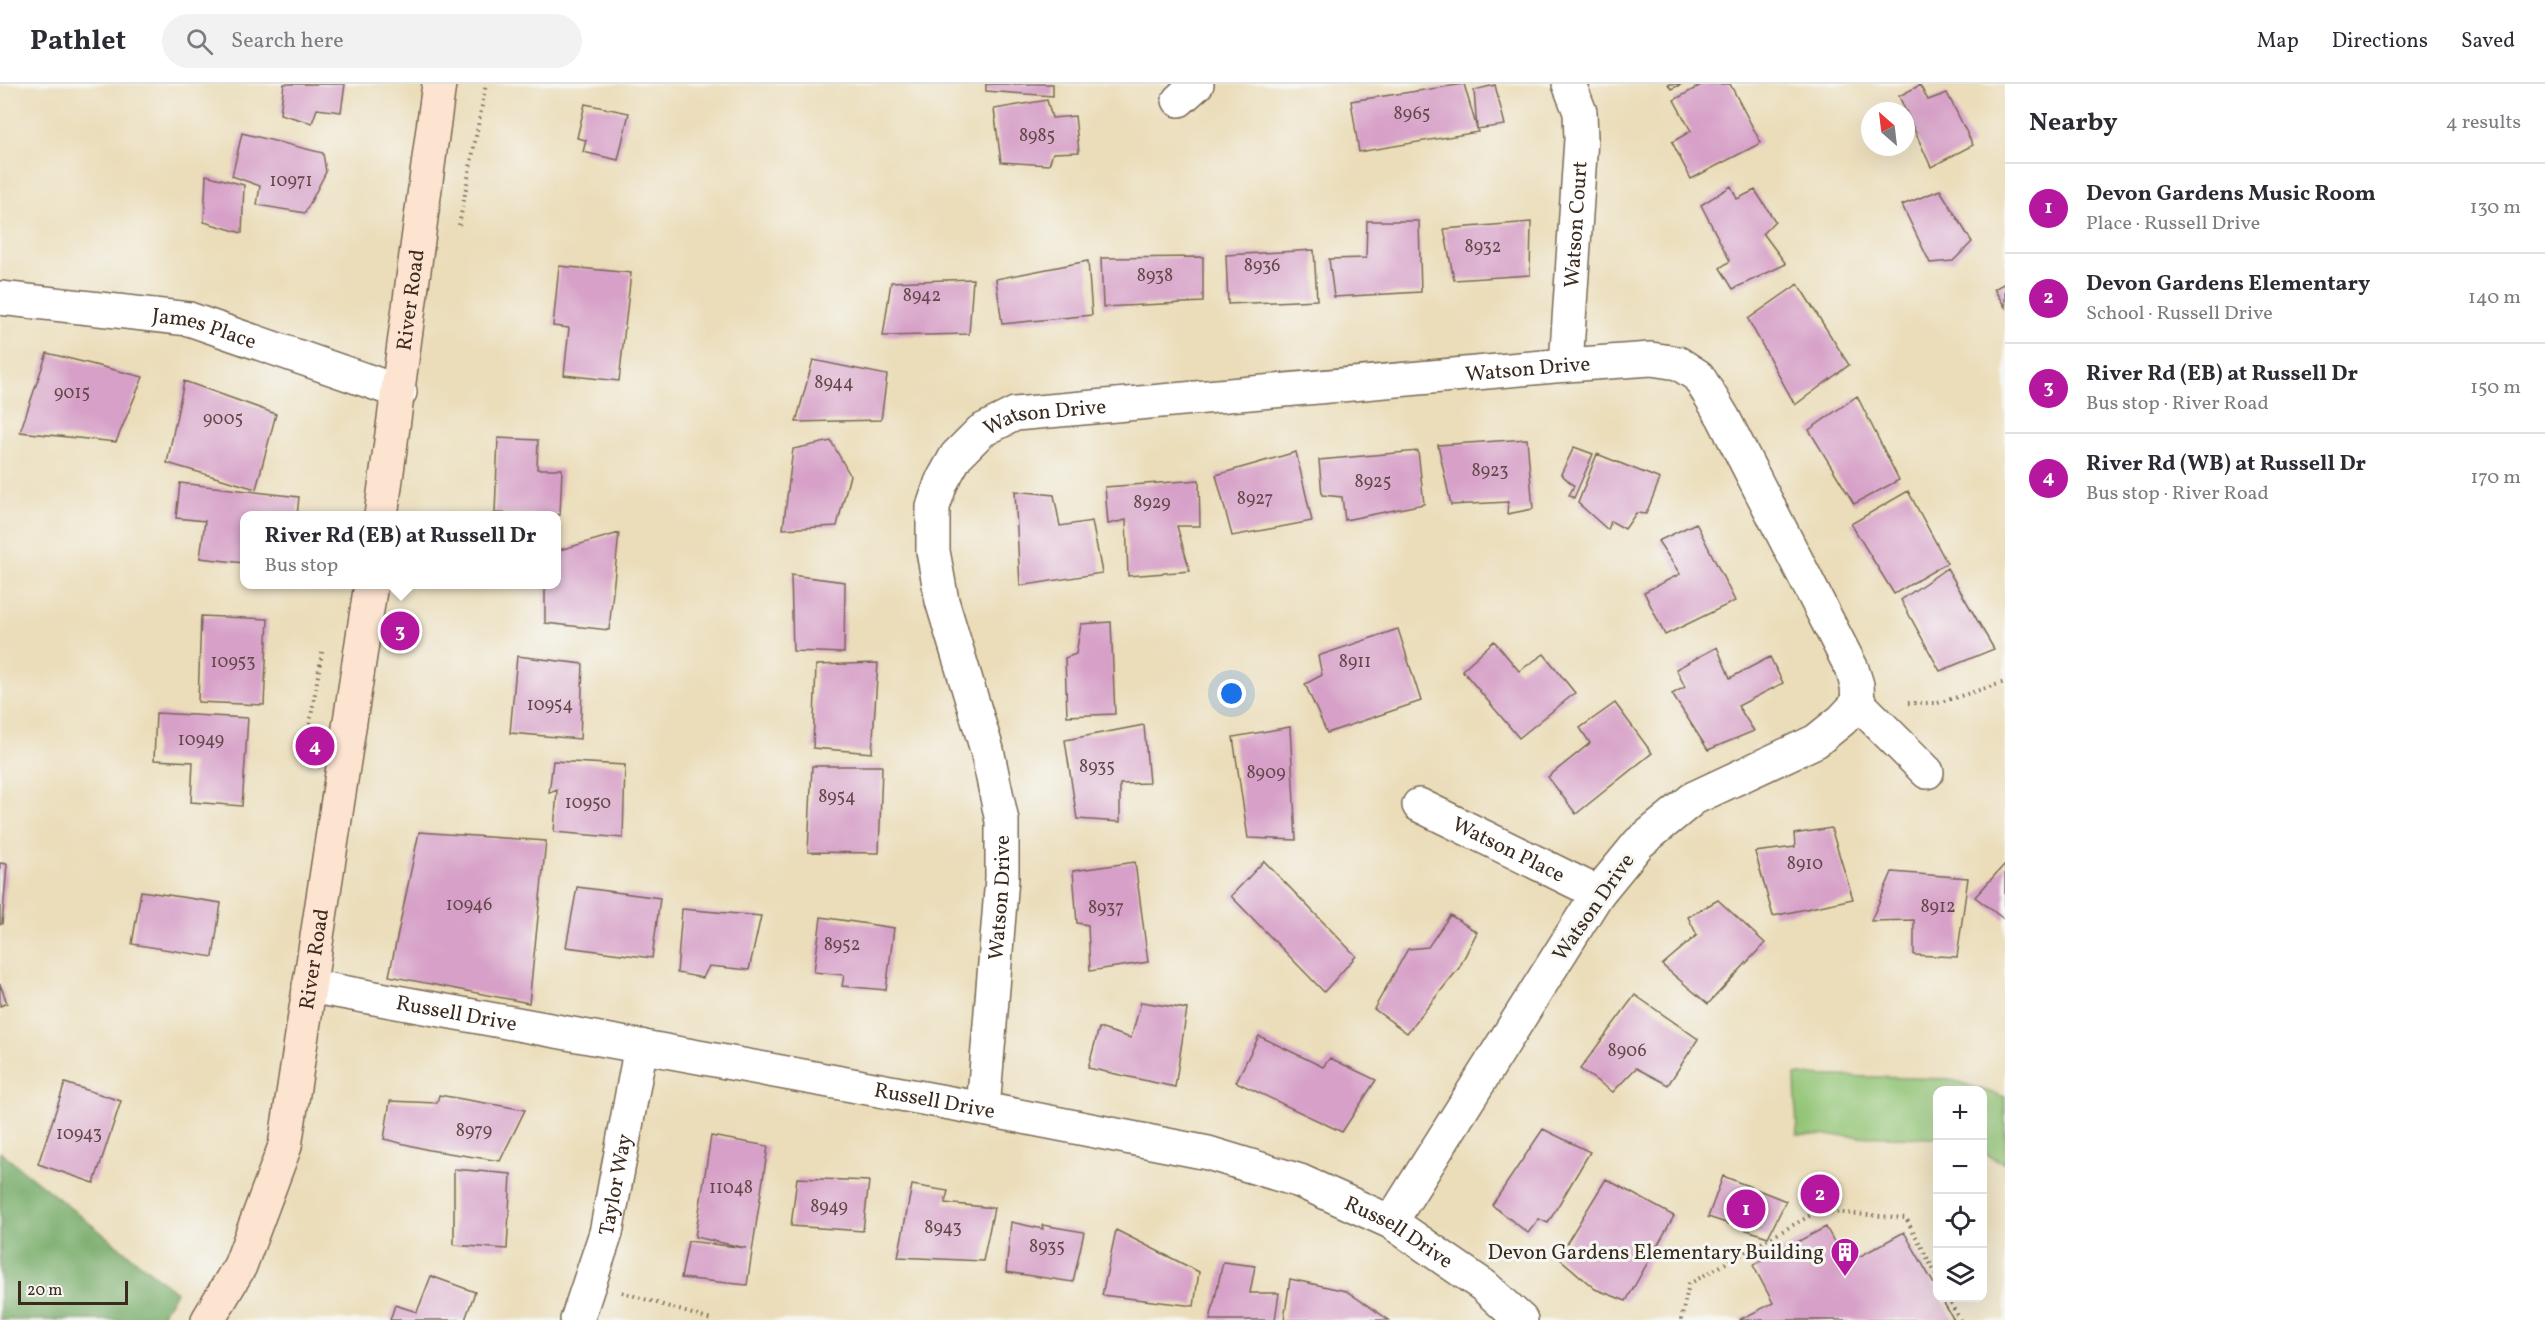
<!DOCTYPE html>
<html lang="en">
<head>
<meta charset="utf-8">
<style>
	body { margin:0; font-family:Vollkorn,serif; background:#f2f2f3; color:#2b2b33 }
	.controls { position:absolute; right:18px; bottom:18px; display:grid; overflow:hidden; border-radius:12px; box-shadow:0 6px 24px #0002 }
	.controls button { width:54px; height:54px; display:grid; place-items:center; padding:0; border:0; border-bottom:2px solid #e1e1e2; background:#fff; color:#2b2b33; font:30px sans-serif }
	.compass { position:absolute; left:1861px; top:18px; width:54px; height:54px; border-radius:50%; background:#fff; box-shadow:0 6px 24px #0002; rotate:332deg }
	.scale { position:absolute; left:18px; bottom:15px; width:110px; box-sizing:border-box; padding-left:6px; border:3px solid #3b2a1e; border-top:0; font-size:16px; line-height:21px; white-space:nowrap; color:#3b2a1e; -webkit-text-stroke:4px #f6f6f2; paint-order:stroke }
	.you { position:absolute; left:1232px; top:610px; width:21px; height:21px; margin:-15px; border:4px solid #fff; border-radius:50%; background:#1a73e8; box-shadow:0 0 0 9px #1a73e833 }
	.badge { display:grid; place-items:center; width:39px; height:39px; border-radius:50%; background:#b5179e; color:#fff; font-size:20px; font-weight:700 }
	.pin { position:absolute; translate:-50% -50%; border:3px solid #fff; box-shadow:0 2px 6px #0006 }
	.popup { position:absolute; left:240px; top:427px; width:321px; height:78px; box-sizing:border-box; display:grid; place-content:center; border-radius:12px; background:#fff; filter:drop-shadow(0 2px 4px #0005); font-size:20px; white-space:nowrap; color:#7c7c81 }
	.popup b { font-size:22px; color:#2b2b33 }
	.popup::after { content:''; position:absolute; left:50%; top:100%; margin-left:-12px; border:12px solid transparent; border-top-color:#fff }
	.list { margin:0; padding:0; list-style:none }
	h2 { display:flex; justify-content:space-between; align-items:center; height:78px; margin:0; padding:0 24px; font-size:26px }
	h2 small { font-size:20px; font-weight:400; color:#7c7c81 }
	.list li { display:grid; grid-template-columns:39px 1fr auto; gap:18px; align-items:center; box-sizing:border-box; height:90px; padding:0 24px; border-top:2px solid #e1e1e2 }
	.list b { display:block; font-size:22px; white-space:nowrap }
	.list p { margin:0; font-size:20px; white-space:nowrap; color:#7c7c81 }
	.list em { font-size:20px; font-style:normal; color:#7c7c81 }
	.icon { flex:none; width:33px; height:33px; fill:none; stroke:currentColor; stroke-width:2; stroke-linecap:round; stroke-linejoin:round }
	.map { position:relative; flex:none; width:2005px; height:1236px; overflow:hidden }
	header { display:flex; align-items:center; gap:36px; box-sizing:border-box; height:84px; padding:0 30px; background:#fff; border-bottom:2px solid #e1e1e2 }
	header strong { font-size:28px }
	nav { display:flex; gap:33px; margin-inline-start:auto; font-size:21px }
	.search { width:420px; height:54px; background:#f2f2f3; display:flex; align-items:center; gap:15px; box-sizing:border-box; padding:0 21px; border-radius:33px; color:#7c7c81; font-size:22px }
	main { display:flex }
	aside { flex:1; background:#fff }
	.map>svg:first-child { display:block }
	.green { fill:#92c474; stroke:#667749; stroke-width:1.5 }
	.forest { fill:#75aa66; stroke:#586a42; stroke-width:1.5 }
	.building { fill:#d7a0c8 }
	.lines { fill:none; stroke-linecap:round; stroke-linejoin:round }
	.street-casing { stroke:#796954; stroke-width:36 }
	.secondary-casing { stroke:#796954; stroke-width:36 }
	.path { stroke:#796954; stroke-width:4; stroke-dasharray:1.5 4.5; stroke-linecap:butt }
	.street { stroke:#fff; stroke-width:33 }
	.secondary { stroke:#fde4d1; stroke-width:33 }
	.labels { text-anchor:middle; stroke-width:6; stroke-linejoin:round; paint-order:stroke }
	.number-label { font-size:18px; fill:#624848 }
	.street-label { font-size:21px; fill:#3b2a1e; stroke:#f6f6f2 }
	.poi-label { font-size:21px; fill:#3b2a1e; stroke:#f6f6f2; text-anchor:end }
</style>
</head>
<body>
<header>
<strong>Pathlet</strong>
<div class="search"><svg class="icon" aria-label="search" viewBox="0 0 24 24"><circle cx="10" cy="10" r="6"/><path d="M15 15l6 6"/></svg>Search here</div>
<nav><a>Map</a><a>Directions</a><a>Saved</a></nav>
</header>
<main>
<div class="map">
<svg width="2005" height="1236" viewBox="0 0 2005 1236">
	<rect width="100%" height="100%" fill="#f6f6f2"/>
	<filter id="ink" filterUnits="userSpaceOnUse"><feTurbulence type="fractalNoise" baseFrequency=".0167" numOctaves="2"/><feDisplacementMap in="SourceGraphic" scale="12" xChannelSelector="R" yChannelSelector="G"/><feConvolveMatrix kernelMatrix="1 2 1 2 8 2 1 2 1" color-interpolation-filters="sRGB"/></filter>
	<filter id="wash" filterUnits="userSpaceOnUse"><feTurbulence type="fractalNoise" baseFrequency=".008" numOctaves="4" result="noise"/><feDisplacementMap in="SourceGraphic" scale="24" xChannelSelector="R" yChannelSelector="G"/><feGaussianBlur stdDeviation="1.35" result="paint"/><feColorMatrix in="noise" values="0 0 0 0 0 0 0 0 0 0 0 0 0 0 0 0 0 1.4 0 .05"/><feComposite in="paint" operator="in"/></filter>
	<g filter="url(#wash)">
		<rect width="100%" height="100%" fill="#ebddb9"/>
		<!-- green -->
		<path class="green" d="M1795,991L1949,995L2005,1013V1079L1983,1069L1982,1006H1938L1937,1054L1797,1051Z"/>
		<!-- forest -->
		<path class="forest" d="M0,1068L176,1208L158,1236H0Z"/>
		<g id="blocks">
			<!-- building -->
			<path class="building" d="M284,0H345L341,28L317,25L312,39L280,30Z
				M986,0H1053V12L986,7Z
				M1464,0L1478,48L1359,68L1351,17Z
				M1668,0H1682L1671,5Z
				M1703,0H1730L1761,59L1691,95L1672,58L1691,47L1674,16Z
				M1495,1L1505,41L1477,45L1474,6Z
				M1920,1L1928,16L1947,9L1973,61L1931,83L1899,12Z
				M1047,16L1052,34L1075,32L1079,68L1053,69L1049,81L1001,78L994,25Z
				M585,20L629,29L618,76L583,68L586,56L577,54Z
				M242,49L323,69L326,88L305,129L257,121L260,102L232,92Z
				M206,91L244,101L242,149L204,138Z
				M1731,102L1737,115L1755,106L1775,137L1763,149L1786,180L1733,205L1720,184L1730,177L1701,121Z
				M1940,106L1972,158L1953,177L1930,179L1902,121Z
				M1367,137H1419L1421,208L1334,213L1329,175L1366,174Z
				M1531,138L1530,191L1454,196L1444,145Z
				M1314,166L1317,216L1228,220L1226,171Z
				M1203,173V218L1103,223L1101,174Z
				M1088,177L1092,231L1002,240L996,195Z
				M559,182L631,189L619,297L564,291L569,244L553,242Z
				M973,195L969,250L883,252L891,198Z
				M2005,199V223L1994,205Z
				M1798,200L1849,281L1795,321L1748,235Z
				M47,269L143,293L116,358L20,348Z
				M813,276L887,291L881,336L796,338Z
				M184,297L276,330L256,405L167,379Z
				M1857,312L1899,396L1854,420L1809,346Z
				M498,354L538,356L537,385H562L560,431L495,429Z
				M1527,355L1533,425L1507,430L1508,418L1451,421L1438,361Z
				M831,357L850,391L837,442L783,445L793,365Z
				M1574,363L1593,370L1574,414L1569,411L1574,402L1561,390Z
				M1418,367L1424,420L1345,436L1342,413L1322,411L1319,376Z
				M1296,368L1312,437L1232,452L1216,391Z
				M1597,370L1660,395L1646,430L1636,429L1625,445L1611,437L1608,446L1578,419Z
				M1199,396L1200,442H1177L1190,487L1128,492L1126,436L1108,440L1105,403Z
				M180,399L299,413L297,432H244V479L200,474L205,437L176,434Z
				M1015,407L1054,411L1060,442L1092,437L1102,489L1020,502Z
				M1908,407L1947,479L1894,510L1851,440Z
				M1696,439L1735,517L1665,551L1644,508L1680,490L1658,457Z
				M619,449L609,546L545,539V501H556V467Z
				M1947,484L1994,565L1940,587L1901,516Z
				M791,491L845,498L844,569L793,567Z
				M201,532L268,535L264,621L198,618Z
				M1111,538L1115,630L1067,632L1065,574L1076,570L1081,540Z
				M1398,545L1421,617L1327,649L1305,600L1322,591L1318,572Z
				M1494,557L1519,587L1544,570L1575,609L1519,654L1462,586Z
				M1717,563L1730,594L1770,573L1783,599L1738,622L1754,647L1708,666L1672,610L1685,603L1676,585Z
				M517,572L583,580L580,655L510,649Z
				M878,579L872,669L813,664L816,581Z
				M1615,619L1652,669L1576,730L1548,693L1590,659L1580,644Z
				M156,629L248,634L242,722L191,718L193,678L154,676Z
				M1144,641L1149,699L1120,700V738L1077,735L1065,656Z
				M1290,643L1296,756L1248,754L1233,653Z
				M553,677L625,681L623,754L554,748L557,706L549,709Z
				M812,682H882L879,769L808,768Z
				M1831,744L1853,815L1773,832L1755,768L1795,763L1794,750Z
				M419,748L546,757L529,919L389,892Z
				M1264,777L1356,872L1324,908L1231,812Z
				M1135,778L1148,878L1090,887L1088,841L1077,839L1073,787Z
				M0,779L7,780L2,840H0Z
				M2005,780V836L1975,813Z
				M1892,788L1968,794L1957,873L1914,871V836L1871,837Z
				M577,803L660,814L652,874L566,863Z
				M141,807L221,819L213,873L132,860Z
				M1718,816L1765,859L1708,920L1662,881L1697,851L1688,833Z
				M682,825L761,832L749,886L709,882L703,894L677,889Z
				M1450,831L1477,848L1459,884L1407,949L1374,925L1408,865L1428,863Z
				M821,833L894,844L886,906L842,902L844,891L814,888Z
				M0,900L7,919L0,922Z
				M1635,911L1698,955L1668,1001L1636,984L1613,1008L1580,985Z
				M1141,918L1187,925L1175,1003L1088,984L1099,944L1131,954Z
				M1259,952L1323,983L1330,974L1376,996L1342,1048L1236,998Z
				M65,999L121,1017L94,1099L38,1080Z
				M439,1011L525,1026L500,1077L429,1066L384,1055L390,1017L437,1019Z
				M1543,1045L1590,1068L1548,1139L1539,1135L1528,1149L1492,1121Z
				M711,1052L768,1062L747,1201L681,1194L688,1157L746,1164L695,1153Z
				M454,1085L511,1090L507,1165L454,1161Z
				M1723,1092L1786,1117L1768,1153L1708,1133Z
				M797,1094L869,1097L863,1147L791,1142Z
				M1606,1095L1674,1132L1626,1217L1595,1205L1558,1173Z
				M912,1101L948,1107L945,1119L994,1124L983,1177L898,1173Z
				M1011,1138L1043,1145L1042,1141L1084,1148L1073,1198L1006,1188Z
				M1826,1143L1846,1180L1904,1148L1938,1207V1214H1941L1954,1236H1739L1773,1219L1753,1181Z
				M1116,1146L1199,1188L1194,1222L1102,1211Z
				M1223,1178L1255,1182L1250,1209H1279L1275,1236H1210Z
				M431,1192L475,1208L465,1236H390L395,1221L417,1228Z
				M1290,1195L1346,1207L1389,1236H1284Z"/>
		</g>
	</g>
	<g filter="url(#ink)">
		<use href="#blocks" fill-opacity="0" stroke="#796954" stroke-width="1.5"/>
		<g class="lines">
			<!-- street casing -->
			<g class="street-casing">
				<g id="street">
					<path d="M1179,16L1197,0"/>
					<path id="s1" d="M0,214L189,235L400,308"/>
					<path id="s2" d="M1566,281L1581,55L1580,28L1569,0"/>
					<path d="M1858,619L1927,688"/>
					<path id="s3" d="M1419,721L1598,809"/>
					<path id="s4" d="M309,902L983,1025L1208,1069L1300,1097L1391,1138L1484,1202L1521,1236"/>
					<path id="s5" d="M983,1025L1002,794V737L987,666L942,517L933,467V423L941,399L956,372L981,347L1015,330L1566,281L1651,275L1678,279L1698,292L1723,333L1852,585L1857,601L1858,619L1842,636L1816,657L1694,714L1639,759L1598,809L1391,1138"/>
					<path id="s6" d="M577,1236L606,1149L641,962"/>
				</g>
			</g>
			<!-- secondary casing -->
			<g class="secondary-casing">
				<g id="secondary">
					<path id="s7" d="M381,432L439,0"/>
					<path id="s8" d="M208,1236L240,1182L285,1062L371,500"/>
				</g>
			</g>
			<!-- path -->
			<path class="path" d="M459,141L486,0
				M1908,619H1938L2005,598
				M307,670L306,662L322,568
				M622,1208L711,1236
				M1948,1214L1960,1236
				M1681,1236L1689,1200L1818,1127L1906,1134L1938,1194"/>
			<!-- street -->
			<use href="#street" class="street"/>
			<!-- secondary -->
			<use href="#secondary" class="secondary"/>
		</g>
	</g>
	<!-- icons -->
	<defs>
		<g id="building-pin" transform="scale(1.5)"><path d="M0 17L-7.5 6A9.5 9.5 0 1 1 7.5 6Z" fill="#b5179e" stroke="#f6f6f2"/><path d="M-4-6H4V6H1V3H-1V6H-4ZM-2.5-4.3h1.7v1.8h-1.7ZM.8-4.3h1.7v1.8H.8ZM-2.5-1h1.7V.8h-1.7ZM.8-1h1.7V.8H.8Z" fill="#fff"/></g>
	</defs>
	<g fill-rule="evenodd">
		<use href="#building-pin" x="1845" y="1168"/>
	</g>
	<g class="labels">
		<!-- number labels -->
		<g class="number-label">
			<text x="1412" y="35">8965</text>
			<text x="1037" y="57">8985</text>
			<text x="291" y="102">10971</text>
			<text x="1483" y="168">8932</text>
			<text x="1262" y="187">8936</text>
			<text x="1155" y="197">8938</text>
			<text x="922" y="217">8942</text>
			<text x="834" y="304">8944</text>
			<text x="72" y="314">9015</text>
			<text x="223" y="340">9005</text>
			<text x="1490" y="392">8923</text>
			<text x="1373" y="403">8925</text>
			<text x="1255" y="420">8927</text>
			<text x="1152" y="424">8929</text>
			<text x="233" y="583">10953</text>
			<text x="1355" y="583">8911</text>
			<text x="550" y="626">10954</text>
			<text x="201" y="661">10949</text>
			<text x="1097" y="688">8935</text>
			<text x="1266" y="694">8909</text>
			<text x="837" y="718">8954</text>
			<text x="588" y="724">10950</text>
			<text x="1805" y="785">8910</text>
			<text x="469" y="826">10946</text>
			<text x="1938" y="828">8912</text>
			<text x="1106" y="829">8937</text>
			<text x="842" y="866">8952</text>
			<text x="1627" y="972">8906</text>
			<text x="474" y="1052">8979</text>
			<text x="79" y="1055">10943</text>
			<text x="731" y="1109">11048</text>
			<text x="829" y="1128">8949</text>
			<text x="943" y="1149">8943</text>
			<text x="1047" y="1168">8935</text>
		</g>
		<!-- street labels -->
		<g class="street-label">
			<text dy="7" stroke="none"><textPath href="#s2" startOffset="141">Watson Court</textPath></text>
			<text dy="7" stroke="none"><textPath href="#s7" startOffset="218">River Road</textPath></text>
			<text dy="7" stroke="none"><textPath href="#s1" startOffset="207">James Place</textPath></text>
			<text dy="7" stroke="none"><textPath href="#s5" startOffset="1256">Watson Drive</textPath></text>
			<text dy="7" stroke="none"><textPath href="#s5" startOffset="770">Watson Drive</textPath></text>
			<text dy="7" stroke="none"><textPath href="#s3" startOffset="100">Watson Place</textPath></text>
			<text dy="7" stroke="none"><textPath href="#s5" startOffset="212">Watson Drive</textPath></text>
			<text transform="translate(1593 823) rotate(-55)" y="7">Watson Drive</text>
			<text dy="7" stroke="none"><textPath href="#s8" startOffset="380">River Road</textPath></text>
			<text dy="7" stroke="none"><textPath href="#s4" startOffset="150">Russell Drive</textPath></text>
			<text dy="7" stroke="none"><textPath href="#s4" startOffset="636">Russell Drive</textPath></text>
			<text dy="7" stroke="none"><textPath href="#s6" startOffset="141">Taylor Way</textPath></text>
			<text dy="7" stroke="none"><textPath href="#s4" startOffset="1122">Russell Drive</textPath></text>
		</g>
		<!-- poi labels -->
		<g class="poi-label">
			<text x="1824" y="1175">Devon Gardens Elementary Building</text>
		</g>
	</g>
</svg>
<div class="controls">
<button>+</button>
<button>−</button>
<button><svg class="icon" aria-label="locate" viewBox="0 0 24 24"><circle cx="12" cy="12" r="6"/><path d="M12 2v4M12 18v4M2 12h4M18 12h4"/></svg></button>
<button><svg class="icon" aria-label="layers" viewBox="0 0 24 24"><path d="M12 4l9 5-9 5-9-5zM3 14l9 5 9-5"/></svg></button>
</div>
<svg class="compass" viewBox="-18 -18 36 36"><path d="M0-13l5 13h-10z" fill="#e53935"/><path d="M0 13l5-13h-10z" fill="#7c7c81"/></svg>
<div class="scale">20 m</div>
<div class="you"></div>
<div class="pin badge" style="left:1746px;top:1125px">1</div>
<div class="pin badge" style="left:1820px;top:1110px">2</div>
<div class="pin badge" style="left:400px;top:547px">3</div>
<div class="popup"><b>River Rd (EB) at Russell Dr</b>Bus stop</div>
<div class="pin badge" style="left:315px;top:662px">4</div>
</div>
<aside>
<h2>Nearby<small>4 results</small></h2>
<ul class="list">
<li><span class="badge">1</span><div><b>Devon Gardens Music Room</b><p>Place · Russell Drive</p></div><em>130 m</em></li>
<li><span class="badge">2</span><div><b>Devon Gardens Elementary</b><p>School · Russell Drive</p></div><em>140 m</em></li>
<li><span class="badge">3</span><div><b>River Rd (EB) at Russell Dr</b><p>Bus stop · River Road</p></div><em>150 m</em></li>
<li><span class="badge">4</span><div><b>River Rd (WB) at Russell Dr</b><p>Bus stop · River Road</p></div><em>170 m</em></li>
</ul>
</aside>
</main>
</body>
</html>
